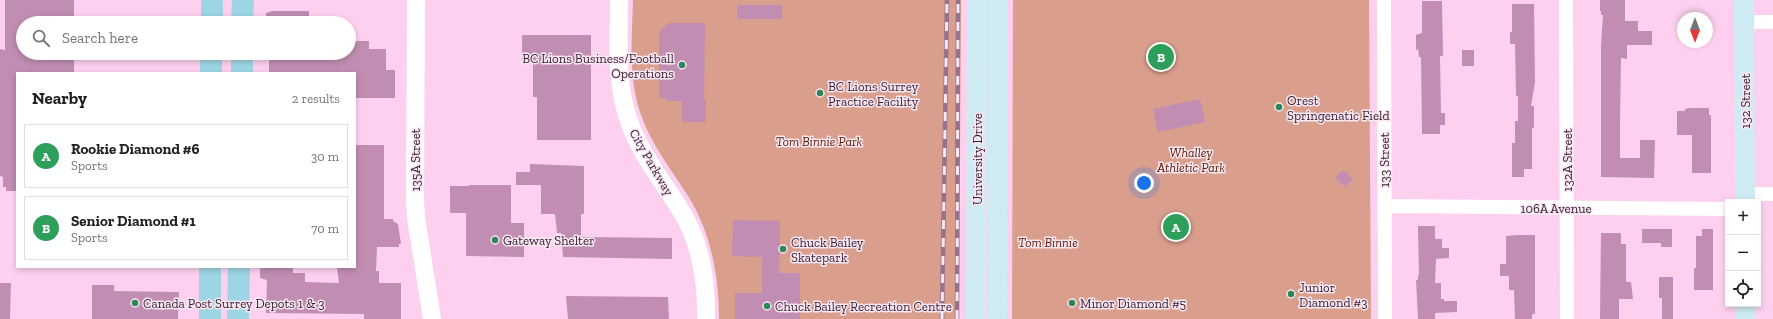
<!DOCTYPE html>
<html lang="en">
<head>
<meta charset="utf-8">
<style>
	body { margin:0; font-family:"Zilla Slab",serif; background:#f2f2f2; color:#202124 }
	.controls { position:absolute; right:12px; bottom:12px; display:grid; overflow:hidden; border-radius:0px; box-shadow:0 2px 6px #0003 }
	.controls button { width:36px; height:36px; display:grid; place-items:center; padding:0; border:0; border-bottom:1px solid #e0e0e0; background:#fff; color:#202124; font:20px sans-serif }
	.compass { position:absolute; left:1677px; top:12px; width:36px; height:36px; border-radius:50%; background:#fff; box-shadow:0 2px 6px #0003; rotate:180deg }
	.you { position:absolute; left:1144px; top:183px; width:14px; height:14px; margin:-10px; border:3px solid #fff; border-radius:50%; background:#1a73e8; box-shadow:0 0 0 6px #1a73e833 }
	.badge { display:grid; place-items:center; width:26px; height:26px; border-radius:50%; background:#1a73e8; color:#fff; font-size:13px; font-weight:700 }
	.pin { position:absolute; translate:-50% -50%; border:2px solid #fff; box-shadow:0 1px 4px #0006 }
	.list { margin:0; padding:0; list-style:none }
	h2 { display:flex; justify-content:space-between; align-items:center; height:52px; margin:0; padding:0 16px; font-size:17px }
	h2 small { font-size:13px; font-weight:400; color:#757577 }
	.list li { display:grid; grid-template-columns:26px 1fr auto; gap:12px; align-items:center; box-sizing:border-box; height:64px; margin:0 8px 8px; padding:0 8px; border:1px solid #e0e0e0; border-radius:0px }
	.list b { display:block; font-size:15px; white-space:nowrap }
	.list p { margin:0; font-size:13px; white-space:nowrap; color:#757577 }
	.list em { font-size:13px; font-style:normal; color:#757577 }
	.icon { flex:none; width:22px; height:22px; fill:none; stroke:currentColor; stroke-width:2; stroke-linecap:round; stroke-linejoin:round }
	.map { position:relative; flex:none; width:1773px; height:319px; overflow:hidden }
	.search { position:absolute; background:#fff; box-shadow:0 2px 6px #0003; left:16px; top:16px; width:340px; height:44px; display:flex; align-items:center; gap:10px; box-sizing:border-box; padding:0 14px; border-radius:22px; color:#757577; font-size:15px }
	.panel { position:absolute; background:#fff; box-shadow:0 2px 6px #0003; left:16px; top:72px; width:340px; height:196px; border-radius:0px }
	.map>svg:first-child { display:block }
	.green { fill:#d99e8c }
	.building { fill:#c18db2 }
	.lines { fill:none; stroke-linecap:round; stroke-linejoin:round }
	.minor { stroke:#fff; stroke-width:14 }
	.tertiary { stroke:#fff; stroke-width:18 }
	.secondary { stroke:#ceeaf2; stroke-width:20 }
	.primary { stroke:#9dd5e5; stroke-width:22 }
	.rail-casing { stroke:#97728c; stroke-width:4.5 }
	.rail { stroke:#f7e8f2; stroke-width:3; stroke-dasharray:9; stroke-linecap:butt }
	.poi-dot { fill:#2e8559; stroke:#f7e8f2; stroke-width:1.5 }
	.labels { text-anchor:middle; stroke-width:3; stroke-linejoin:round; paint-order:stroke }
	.poi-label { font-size:13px; fill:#371b30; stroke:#f7e8f2; text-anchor:start }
	.street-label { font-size:13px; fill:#371b30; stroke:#f7e8f2 }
	.park-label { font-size:13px; font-style:italic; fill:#5f1600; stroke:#f7e8f2 }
</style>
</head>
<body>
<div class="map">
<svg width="1773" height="319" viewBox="0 0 1773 319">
	<rect width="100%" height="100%" fill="#fed0ef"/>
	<!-- green -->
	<path class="green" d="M633,0H961L959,319H719C719,277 711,232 688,196C671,169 650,143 640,112C628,76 632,37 633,0Z
		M1013,0H1369L1371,319H1012Z"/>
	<!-- building -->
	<path class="building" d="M5,0H74V23H23V53H74V73H17V191H6V187H3V177L0,176V49L5,50Z
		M1600,0H1625V21H1638V31H1652V45H1627V59L1621,58L1620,123V158H1640V140H1655L1654,178L1601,177V46L1603,15H1601V11H1600Z
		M1422,1H1442L1443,56H1440L1441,113H1445V125H1440V134H1422L1421,57H1419L1418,49L1416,50V35L1422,33Z
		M1512,4H1534L1535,82L1531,106H1534V128H1532V169H1524V177H1512V143H1515V121H1518V96H1516L1515,44H1510V32H1512Z
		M737,5H782V19H737Z
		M272,11H309V23H266V13Z
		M668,23H705L704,99H706V122H682V101H666V98H659V32Z
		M522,35H591V140H537V97H533V60H522Z
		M349,41H369V49H386V70H395V98H355V73H269V53H349Z
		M1462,50H1474V66H1462Z
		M1200,99L1205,122L1158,132L1153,109Z
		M1690,108H1709V115H1711V173H1692V135H1677V111H1685V109Z
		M355,145H384V219H393V221L398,224L401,244H399V247H377L376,271H379V283H401V319H364V314L266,313L267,280L260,278V267H293V273H305V282L339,283L337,267H355Z
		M530,164L584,166V214H581V237L672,238V259L563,257L561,233H557L555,214H541V185H516V172H530Z
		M1343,170L1353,179L1345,187L1335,178Z
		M469,185H511V223H524V257L466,256V213H450V186H469Z
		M733,220L780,221L779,273H800V319H735V293H762V257L732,256Z
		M1418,226H1435V239H1442V248H1449V258L1436,259L1435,283H1441V299H1444V301H1457V312L1435,313V319H1418L1416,280H1418V275H1419Z
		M1642,229H1672V247H1661V243H1642Z
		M1702,229H1713V290H1694V268H1696V236H1702Z
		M1601,233H1621V244H1626V282H1631L1633,299H1619V319H1600Z
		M1517,235H1535V314H1532V319H1515L1514,290H1509V276H1500V264H1506V236Z
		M1659,277H1673V319H1662V298H1659Z
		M0,283H11L10,319H0Z
		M92,285H114V291L179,292L178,319H92Z
		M566,296L668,297L669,319H568Z"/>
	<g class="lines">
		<!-- minor -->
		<path class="minor" d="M1384,0L1385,319
			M1566,0L1567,319
			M1744,22H1773
			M1745,194H1773
			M1385,206L1728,209"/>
		<!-- tertiary -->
		<path class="tertiary" d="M416,0L415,200L416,218L432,319
			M619,0C619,42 615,84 630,124C642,157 666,185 684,216C701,245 707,285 706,319"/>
		<!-- secondary -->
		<path class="secondary" d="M1744,0L1745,202
			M1746,304V319
			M976,319L977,0
			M997,319L998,0"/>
		<!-- primary -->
		<path class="primary" d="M212,23V0
			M242,23L243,0
			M211,73V53
			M242,73V53
			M210,267V319
			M238,319L239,267"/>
		<!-- rail casing -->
		<g class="rail-casing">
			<path id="rail" d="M942,319L947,0
				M957,319L958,0"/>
		</g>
		<!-- rail -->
		<use href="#rail" class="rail"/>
	</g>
	<!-- markers -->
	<g class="poi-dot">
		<circle cx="682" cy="65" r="4"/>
		<circle cx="820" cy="93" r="4"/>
		<circle cx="1279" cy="107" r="4"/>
		<circle cx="495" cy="240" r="4"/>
		<circle cx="783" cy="249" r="4"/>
		<circle cx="1291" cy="294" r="4"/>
		<circle cx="135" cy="303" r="4"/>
		<circle cx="1072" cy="303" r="4"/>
		<circle cx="767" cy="306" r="4"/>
	</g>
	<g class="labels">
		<!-- poi labels -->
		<g class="poi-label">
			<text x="674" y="63" text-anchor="end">BC Lions Business/Football<tspan x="674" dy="15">Operations</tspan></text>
			<text x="828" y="91">BC Lions Surrey<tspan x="828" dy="15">Practice Facility</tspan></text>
			<text x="1287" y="105">Orest<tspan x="1287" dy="15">Springenatic Field</tspan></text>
			<text x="503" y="245">Gateway Shelter</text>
			<text x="791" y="247">Chuck Bailey<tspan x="791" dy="15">Skatepark</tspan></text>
			<text x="1299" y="292">Junior<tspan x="1299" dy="15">Diamond #3</tspan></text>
			<text x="143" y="308">Canada Post Surrey Depots 1 &amp; 3</text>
			<text x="1080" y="308">Minor Diamond #5</text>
			<text x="775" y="311">Chuck Bailey Recreation Centre</text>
		</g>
		<!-- street labels -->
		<g class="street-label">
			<text transform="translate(1745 101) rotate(-90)" y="5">132 Street</text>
			<text transform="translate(977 159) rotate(-90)" y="5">University Drive</text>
			<text transform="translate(415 160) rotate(-90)" y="5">135A Street</text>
			<text transform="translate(1384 160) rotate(-90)" y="5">133 Street</text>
			<text transform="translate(1567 160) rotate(-90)" y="5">132A Street</text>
			<text transform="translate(652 162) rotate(60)" y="5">City Parkway</text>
			<text x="1556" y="213">106A Avenue</text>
		</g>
		<!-- park labels -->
		<g class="park-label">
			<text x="819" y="146">Tom Binnie Park</text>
			<text x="1191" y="157">Whalley<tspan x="1191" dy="15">Athletic Park</tspan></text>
			<text x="1048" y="247">Tom Binnie</text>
		</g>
	</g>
</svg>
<div class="controls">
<button>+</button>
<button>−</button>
<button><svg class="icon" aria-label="locate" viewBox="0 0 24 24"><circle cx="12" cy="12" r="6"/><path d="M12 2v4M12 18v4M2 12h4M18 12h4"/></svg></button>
</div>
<svg class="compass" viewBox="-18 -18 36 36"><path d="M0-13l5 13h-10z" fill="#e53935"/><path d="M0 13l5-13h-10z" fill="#757577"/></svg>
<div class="you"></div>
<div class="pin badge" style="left:1176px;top:227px;background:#2e9e5b">A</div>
<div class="pin badge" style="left:1161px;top:57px;background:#2e9e5b">B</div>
<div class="search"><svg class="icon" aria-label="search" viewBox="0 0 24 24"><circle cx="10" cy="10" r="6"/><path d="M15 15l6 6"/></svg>Search here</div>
<section class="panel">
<h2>Nearby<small>2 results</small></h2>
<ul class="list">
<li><span class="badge" style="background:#2e9e5b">A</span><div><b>Rookie Diamond #6</b><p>Sports</p></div><em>30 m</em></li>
<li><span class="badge" style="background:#2e9e5b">B</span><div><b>Senior Diamond #1</b><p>Sports</p></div><em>70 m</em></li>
</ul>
</section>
</div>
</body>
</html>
